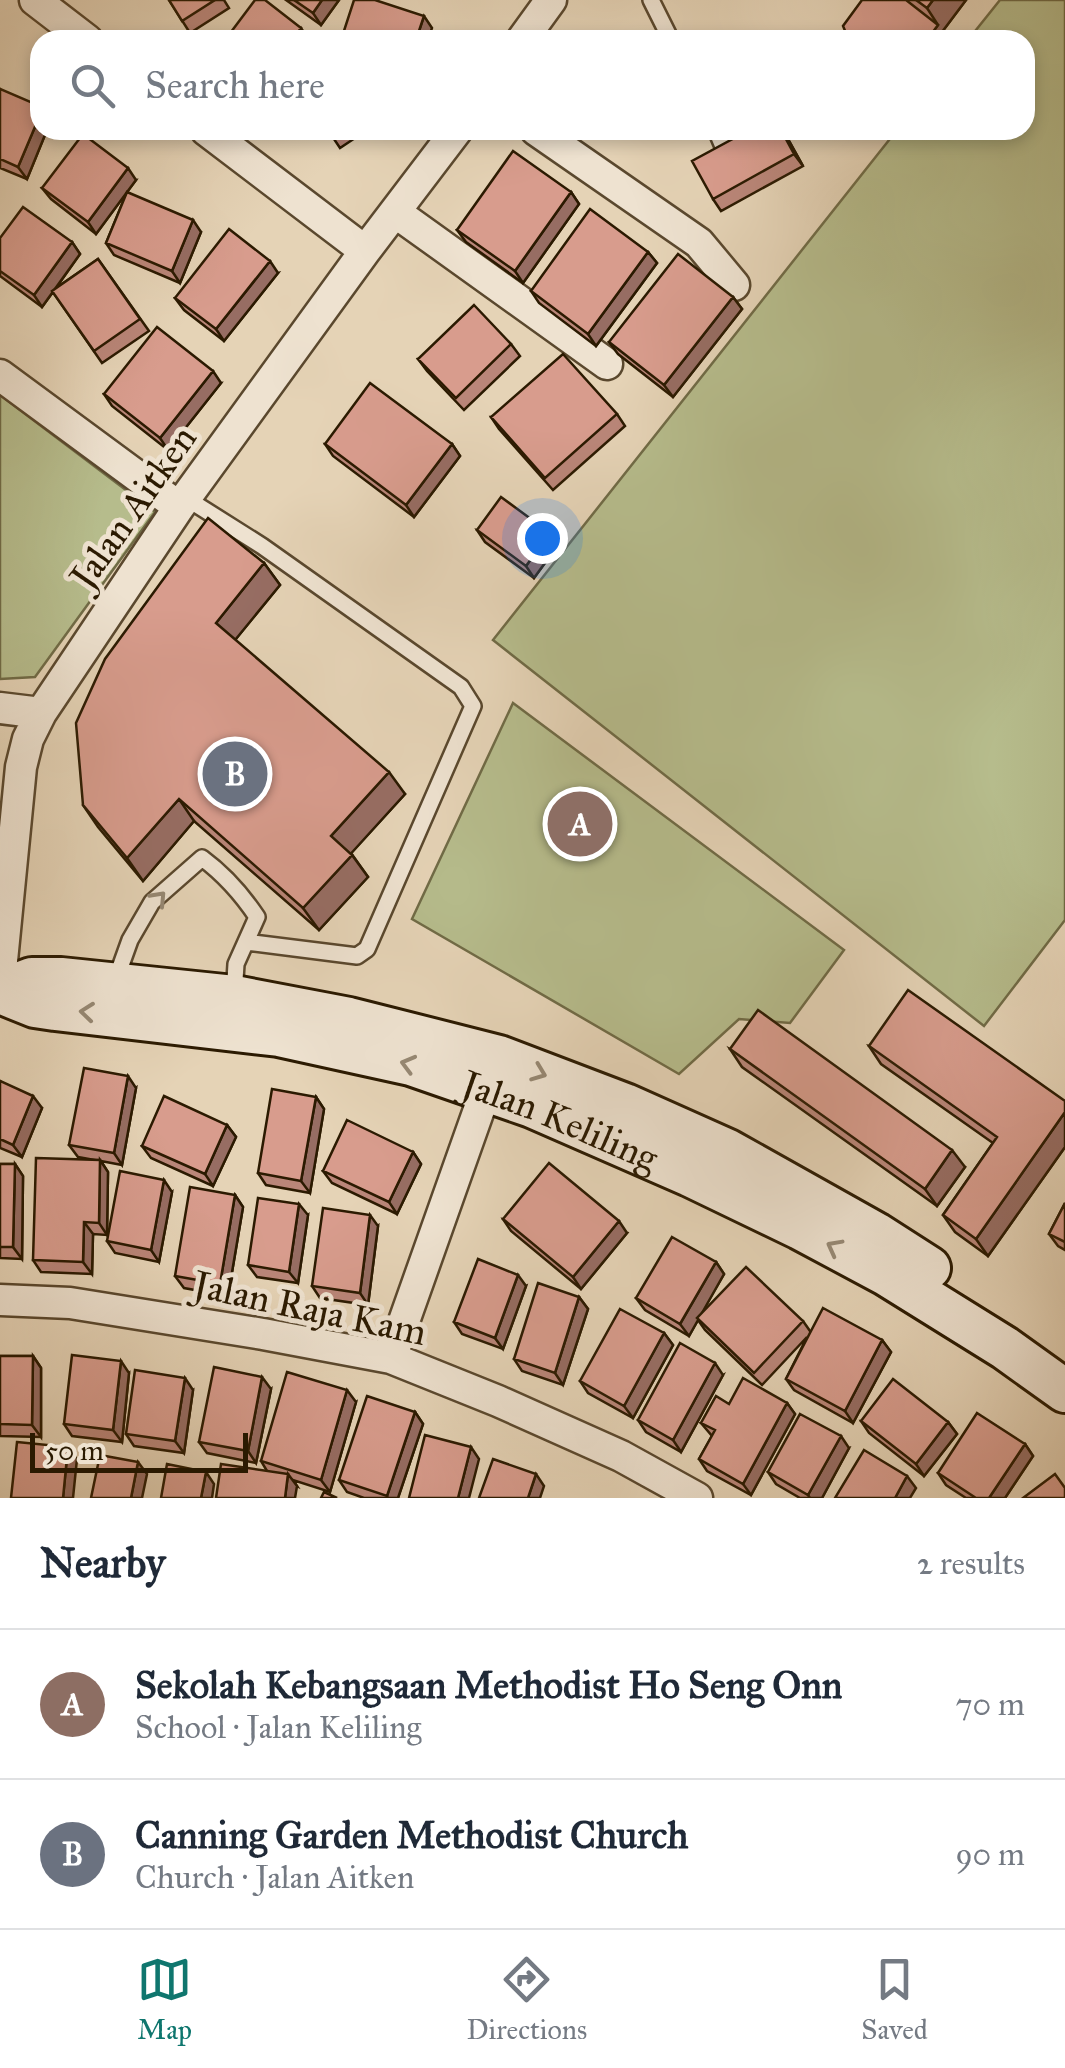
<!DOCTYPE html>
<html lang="en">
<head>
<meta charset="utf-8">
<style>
	body { margin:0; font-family:"IM FELL Great Primer",serif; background:#f2f2f3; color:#1f2937 }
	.scale { position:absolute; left:30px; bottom:25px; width:218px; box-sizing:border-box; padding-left:10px; border:5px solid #2b1a01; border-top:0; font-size:28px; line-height:35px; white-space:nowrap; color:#2b1a01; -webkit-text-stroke:8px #eee2d0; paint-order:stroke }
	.you { position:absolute; left:542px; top:538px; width:35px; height:35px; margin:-25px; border:8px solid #fff; border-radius:50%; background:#1a73e8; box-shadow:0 0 0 15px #1a73e833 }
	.badge { display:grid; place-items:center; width:65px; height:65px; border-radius:50%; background:#0f766e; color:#fff; font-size:32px; font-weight:700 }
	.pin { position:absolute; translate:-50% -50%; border:5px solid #fff; box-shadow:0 2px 10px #0006 }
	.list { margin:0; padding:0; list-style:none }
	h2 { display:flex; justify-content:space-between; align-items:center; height:130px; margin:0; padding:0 40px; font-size:42px }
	h2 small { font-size:32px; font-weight:400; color:#747a83 }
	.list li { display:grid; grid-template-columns:65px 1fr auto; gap:30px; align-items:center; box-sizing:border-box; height:150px; padding:0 40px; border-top:2px solid #e0e1e3 }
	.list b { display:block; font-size:38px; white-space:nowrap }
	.list p { margin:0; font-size:32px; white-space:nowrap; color:#747a83 }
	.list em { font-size:32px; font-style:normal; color:#747a83 }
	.icon { flex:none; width:55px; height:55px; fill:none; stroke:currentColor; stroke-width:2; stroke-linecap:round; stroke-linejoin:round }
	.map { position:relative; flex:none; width:1065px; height:1498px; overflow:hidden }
	.search { position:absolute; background:#fff; box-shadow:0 5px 15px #0003; left:30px; right:30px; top:30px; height:110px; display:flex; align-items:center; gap:25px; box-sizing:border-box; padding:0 35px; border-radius:30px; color:#747a83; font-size:38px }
	.sheet { height:430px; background:#fff }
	nav { display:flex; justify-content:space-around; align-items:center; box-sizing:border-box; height:140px; border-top:2px solid #e0e1e3; background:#fff; font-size:28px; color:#747a83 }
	nav a { display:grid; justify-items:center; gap:5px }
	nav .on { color:#0f766e }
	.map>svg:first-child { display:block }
	.green { fill:#b6bc8c; stroke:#706b46; stroke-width:2.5 }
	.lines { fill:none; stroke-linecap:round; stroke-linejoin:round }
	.service-casing { stroke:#5a482e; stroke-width:20 }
	.minor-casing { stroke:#5a482e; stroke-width:35 }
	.secondary-casing { stroke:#2b1a01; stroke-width:48 }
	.service { stroke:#eee2d0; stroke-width:15 }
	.minor { stroke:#eee2d0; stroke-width:30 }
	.secondary { stroke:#eee2d0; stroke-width:42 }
	.wall { fill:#ba8679; stroke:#2b1a01; stroke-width:2.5 }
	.shaded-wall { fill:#976d63; stroke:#2b1a01; stroke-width:2.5 }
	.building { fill:#d89c8d; stroke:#2b1a01; stroke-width:2.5 }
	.oneway { stroke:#968873 }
	.labels { text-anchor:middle; stroke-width:10; stroke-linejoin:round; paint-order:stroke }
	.street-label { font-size:38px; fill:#2b1a01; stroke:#eee2d0 }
</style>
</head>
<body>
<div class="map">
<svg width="1065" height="1498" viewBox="0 0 1065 1498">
	<rect width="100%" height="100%" fill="#e5d3b6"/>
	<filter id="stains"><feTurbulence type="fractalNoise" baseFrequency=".002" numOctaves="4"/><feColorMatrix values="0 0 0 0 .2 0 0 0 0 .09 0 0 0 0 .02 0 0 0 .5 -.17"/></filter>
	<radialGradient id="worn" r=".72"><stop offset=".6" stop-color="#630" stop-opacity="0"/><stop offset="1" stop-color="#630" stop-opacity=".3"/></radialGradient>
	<!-- green -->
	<path class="green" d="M1000,0H1065V920L984,1026L493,640L897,130H1025V40H968Z
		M0,395L155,512L35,677L0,679Z
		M513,703L844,950L790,1023L739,1019L679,1074L412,919Z"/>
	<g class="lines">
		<!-- service casing -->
		<g class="service-casing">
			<path id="service" d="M651,0L671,40
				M716,130L722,144
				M186,498L262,546L461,687L473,706L367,949L357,956L246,942
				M116,979L130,940L152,902L202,858C225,875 241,893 257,917L236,964L234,996"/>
		</g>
		<!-- minor casing -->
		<g class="minor-casing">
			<path id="minor" d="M35,0L87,40
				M522,40L551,0
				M206,130L365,251
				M536,130L699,243L734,285
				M395,212L607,364
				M0,375L179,507
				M0,708L41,713
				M0,981L21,767L28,739L41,713L179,507L365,251L457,130
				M0,1300L70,1303L263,1334L391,1358L498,1401L621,1456L697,1498
				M391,1358L486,1090"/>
		</g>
		<!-- secondary casing -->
		<g class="secondary-casing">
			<g id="secondary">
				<path d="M0,991L32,979H61L234,997L349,1019L499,1057L625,1105L728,1151L876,1234L929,1268"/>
				<path id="s1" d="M0,992L35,1006L55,1009L279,1035L411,1064L532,1106L690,1175L800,1228L886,1274L1005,1348L1065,1391"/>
			</g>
		</g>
		<!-- service -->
		<use href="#service" class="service"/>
		<!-- minor -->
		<use href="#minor" class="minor"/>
		<!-- secondary -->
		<use href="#secondary" class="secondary"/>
	</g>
	<!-- wall -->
	<path class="wall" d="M169,0H224L229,8L190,33Z
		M286,0H339L321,25Z
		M862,0H966L936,40Z
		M0,89L40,130H47L27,179L0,168Z
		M328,130H367L340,148Z
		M783,130L803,166L721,211L713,199L738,136Z
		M136,180L127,192L201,232L180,283L114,255L106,243L127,192L96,234L51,199L42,188Z
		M571,192L579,204L523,283L466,242L457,230Z
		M0,238L72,242L80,254L56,288L98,259L149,331L102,363L53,292L42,307L0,276Z
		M648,252L657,263L596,346L539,303L531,291Z
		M278,273L224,341L184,310L175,298Z
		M733,297L742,309L673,397L618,354L609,342Z
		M511,344L520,356L464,410L427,371L418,359Z
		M221,383L168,450L112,406L104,394Z
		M617,414L625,426L553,490L499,429L491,417Z
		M325,444H452L460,456L414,517L333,456Z
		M477,530L558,545L534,578L485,542Z
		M264,563L280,585L235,640L405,794L351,853L368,877L319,930L194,821L143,881L98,827L83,805Z
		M869,1046L1065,1101V1147L988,1256L955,1232L943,1215L993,1143L881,1064Z
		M730,1049L965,1167L937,1206L742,1067Z
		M0,1081L42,1108L22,1157L0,1148Z
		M136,1088L122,1165L101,1161L108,1172L107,1235L93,1234L92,1274L41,1272L33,1260L94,1160L78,1157L69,1145Z
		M316,1097L324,1109L310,1193L266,1185L258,1173Z
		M227,1125L236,1137L213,1186L151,1158L142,1146Z
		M413,1152L421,1164L397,1214L332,1183L323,1171Z
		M0,1164H15L23,1176L22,1259L0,1258Z
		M172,1192L159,1262L115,1253L107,1241Z
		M235,1195L243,1207L228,1296L184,1288L175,1276Z
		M1065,1203V1250L1058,1246L1049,1234Z
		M308,1215L298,1283L257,1277L248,1265Z
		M503,1219L627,1233L581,1289L511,1231Z
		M378,1226L368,1305L320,1298L312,1286Z
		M716,1262L724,1274L700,1315L803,1321L810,1331L882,1340L891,1352L853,1423L794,1390L786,1379L807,1337L762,1385L705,1330L698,1320L689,1336L645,1310L636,1298Z
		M526,1286L503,1349L462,1334L454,1322Z
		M579,1297L588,1309L563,1385L522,1371L514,1359Z
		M664,1333L673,1345L633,1418L588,1393L580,1381Z
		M0,1356H33L41,1368V1437L0,1436Z
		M129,1373L122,1442L72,1436L64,1424Z
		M723,1375L681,1452L646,1432L638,1420Z
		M271,1389L256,1463L207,1453L199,1442Z
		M193,1390L184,1453L134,1446L126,1434Z
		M356,1402L330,1492L293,1480L297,1486L267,1471L261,1461Z
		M787,1403L795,1414L751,1495L707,1471L699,1459L712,1436L701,1423Z
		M415,1412L423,1424L398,1498H364L347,1492L339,1480Z
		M861,1421L948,1422L957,1434L924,1476L869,1433Z
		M1025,1444L1033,1456L1005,1498H966L946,1485L938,1473Z
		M849,1448L822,1498H800L776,1484L768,1472Z"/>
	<!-- shaded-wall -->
	<path class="shaded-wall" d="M322,0H339L321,25L313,13Z
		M933,0H966L936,40H927L938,25L927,8Z
		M424,16L432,28L428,40H416Z
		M301,28L309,40H292Z
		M40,115V130H47L27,179L18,167Z
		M781,130H783L803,166L794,154Z
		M128,168L136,180L96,234L88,222Z
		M571,192L579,204L523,283L515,271Z
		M193,220L201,232L180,283L172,271Z
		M72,242L80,254L42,307L34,295Z
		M648,252L657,263L596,346L588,334Z
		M270,261L278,273L224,341L216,329Z
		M733,297L742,309L673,397L664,385Z
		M213,371L221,383L168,450L160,438Z
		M452,444L460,456L414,517L406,505Z
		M550,533L558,545L534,578L526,566Z
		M264,563L280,585L231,645L216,623Z
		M389,772L405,794L346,859L331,836Z
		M179,799L194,821L143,881L127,858Z
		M352,855L368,877L319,930L303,908Z
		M128,1076L136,1088L122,1165L114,1153Z
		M33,1096L42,1108L22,1157L13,1145Z
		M316,1097L324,1109L310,1193L301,1181Z
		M1065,1112V1147L988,1256L976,1239Z
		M227,1125L236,1137L213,1186L205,1174Z
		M952,1150L965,1167L937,1206L925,1189Z
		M413,1152L421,1164L397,1214L389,1202Z
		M100,1160L108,1172L107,1235L99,1223Z
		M15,1164L23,1176L22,1259L13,1247Z
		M164,1180L172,1192L159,1262L151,1250Z
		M235,1195L243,1207L228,1296L220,1284Z
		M299,1204L308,1215L298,1283L289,1272Z
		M370,1215L378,1226L368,1305L360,1293Z
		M619,1221L627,1233L581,1289L573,1277Z
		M84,1222L93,1234L92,1274L83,1262Z
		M716,1262L724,1274L689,1336L680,1324Z
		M518,1275L526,1286L503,1349L495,1338Z
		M579,1297L588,1309L563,1385L555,1373Z
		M664,1333L673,1345L633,1418L624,1406Z
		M882,1340L891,1352L853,1423L845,1411Z
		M33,1356L41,1368V1437L32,1425Z
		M121,1361L129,1373L122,1442L113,1430Z
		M715,1363L723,1375L681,1452L673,1440Z
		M262,1377L271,1389L256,1463L248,1451Z
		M185,1378L193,1390L184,1453L175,1441Z
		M347,1390L356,1402L330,1492L321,1480Z
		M787,1403L795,1414L751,1495L743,1484Z
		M415,1412L423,1424L398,1498H388L387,1496Z
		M948,1422L957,1434L924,1476L916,1464Z
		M841,1436L849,1448L822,1498H810L808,1495Z
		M1025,1444L1033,1456L1005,1498H989Z
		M68,1447L77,1459L73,1498H63Z
		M471,1447L479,1459L469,1498H458Z
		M138,1462L147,1474L142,1498H131Z
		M206,1472L214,1484L212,1498H201Z
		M288,1474L297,1486L295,1498H285Z
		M536,1474L544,1486L540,1498H528Z
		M907,1476L916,1488L910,1498H895Z"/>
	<!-- building -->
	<path class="building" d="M169,0H215L182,21Z
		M255,0H265L301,28L292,40H225Z
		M294,0H322L313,13Z
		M354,0H375L424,16L416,40H341Z
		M862,0H906L938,25L927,40H849L843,26Z
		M916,0H933L927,8Z
		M0,89L40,106V115L18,167L0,159Z
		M328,130H340L332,136Z
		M734,130H781L794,154L713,199L692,161L738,136Z
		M83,134L128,168L88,222L42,188Z
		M513,151L571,192L515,271L457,230Z
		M127,192L193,220L172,271L106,243Z
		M23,207L72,242L34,295L0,271V238Z
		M590,209L648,252L588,334L531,291Z
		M229,229L270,261L216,329L175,298Z
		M678,254L733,297L664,385L609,342Z
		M98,259L140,319L94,351L52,291Z
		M474,305L511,344L456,398L418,359Z
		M157,327L213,371L160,438L104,394Z
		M563,354L617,414L545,478L491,417Z
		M370,383L452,444L406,505L325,444Z
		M501,497L550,533L526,566L477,530Z
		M208,518L264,563L216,623L389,772L331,836L352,855L303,908L179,799L127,858L83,805L76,723L105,659Z
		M908,990L1065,1101V1112L976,1239L943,1215L997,1137L869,1046Z
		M758,1010L952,1150L925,1189L730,1049Z
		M84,1068L128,1076L114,1153L69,1145Z
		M0,1081L33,1096L13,1145L0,1139Z
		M272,1089L316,1097L301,1181L258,1173Z
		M164,1096L227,1125L205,1174L142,1146Z
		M347,1120L413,1152L389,1202L323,1171Z
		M36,1158L100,1160L99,1223L84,1222L83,1262L33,1260Z
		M549,1163L619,1221L573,1277L503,1219Z
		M0,1164H15L13,1247H0Z
		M120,1171L164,1180L151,1250L107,1241Z
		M190,1187L235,1195L220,1284L175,1276Z
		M258,1198L299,1204L289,1272L248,1265Z
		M1065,1203V1242L1049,1234Z
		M323,1208L370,1215L360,1293L312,1286Z
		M672,1237L716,1262L680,1324L636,1298Z
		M478,1259L518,1275L495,1338L454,1322Z
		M746,1267L803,1321L754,1373L697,1318Z
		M538,1283L579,1297L555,1373L514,1359Z
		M823,1308L882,1340L845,1411L786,1379Z
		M620,1309L664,1333L624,1406L580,1381Z
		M680,1343L715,1363L673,1440L638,1420Z
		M72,1355L121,1361L113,1430L64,1424Z
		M0,1356H33L32,1425L0,1424Z
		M214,1367L262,1377L248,1451L199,1442Z
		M135,1370L185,1378L175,1441L126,1434Z
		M287,1372L347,1390L321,1480L261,1461Z
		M743,1378L787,1403L743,1484L699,1459L715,1430L701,1423L716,1396L729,1404Z
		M893,1379L948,1422L916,1464L861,1421Z
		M367,1396L415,1412L387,1496L339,1480Z
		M977,1413L1025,1444L989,1498H976L938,1473Z
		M800,1414L841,1436L808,1495L768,1472Z
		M425,1435L471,1447L458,1498H409Z
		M17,1442L68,1447L63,1498H11Z
		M864,1450L907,1476L895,1498H835Z
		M100,1455L138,1462L131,1498H91Z
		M493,1459L536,1474L528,1498H479Z
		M167,1464L206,1472L201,1498H161Z
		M221,1464L288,1474L285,1498H216Z
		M1055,1474L1065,1488V1498H1023Z
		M324,1492L337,1498H321Z"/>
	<!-- one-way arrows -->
	<defs><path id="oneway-chevron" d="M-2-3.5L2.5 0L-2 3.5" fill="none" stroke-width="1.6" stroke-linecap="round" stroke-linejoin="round" transform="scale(2.5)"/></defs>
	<g class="oneway">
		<use href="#oneway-chevron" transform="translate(159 898) rotate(-47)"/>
		<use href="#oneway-chevron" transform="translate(87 1012) rotate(-174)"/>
		<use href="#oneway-chevron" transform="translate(408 1064) rotate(-165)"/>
		<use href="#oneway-chevron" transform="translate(539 1073) rotate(21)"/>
		<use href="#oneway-chevron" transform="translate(834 1247) rotate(-152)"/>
	</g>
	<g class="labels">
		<!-- street labels -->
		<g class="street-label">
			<text transform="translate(133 507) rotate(-55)" y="13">Jalan Aitken</text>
			<text dy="13" stroke="none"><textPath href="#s1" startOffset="578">Jalan Keliling</textPath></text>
			<text transform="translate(310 1308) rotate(12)" y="13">Jalan Raja Kam</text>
		</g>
	</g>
	<rect width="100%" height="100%" filter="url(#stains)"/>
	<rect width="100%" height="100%" fill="url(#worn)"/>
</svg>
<div class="scale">50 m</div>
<div class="you"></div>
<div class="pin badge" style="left:580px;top:824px;background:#8d6e63">A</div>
<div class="pin badge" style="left:235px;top:774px;background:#6b7280">B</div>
<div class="search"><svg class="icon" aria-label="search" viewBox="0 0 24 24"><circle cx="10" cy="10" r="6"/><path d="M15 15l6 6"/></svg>Search here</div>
</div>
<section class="sheet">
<h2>Nearby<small>2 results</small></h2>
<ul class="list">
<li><span class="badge" style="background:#8d6e63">A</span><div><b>Sekolah Kebangsaan Methodist Ho Seng Onn</b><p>School · Jalan Keliling</p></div><em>70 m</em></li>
<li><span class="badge" style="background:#6b7280">B</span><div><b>Canning Garden Methodist Church</b><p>Church · Jalan Aitken</p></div><em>90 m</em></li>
</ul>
</section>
<nav>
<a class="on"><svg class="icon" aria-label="map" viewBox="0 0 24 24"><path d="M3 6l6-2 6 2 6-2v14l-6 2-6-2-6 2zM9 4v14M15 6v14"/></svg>Map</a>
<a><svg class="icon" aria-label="directions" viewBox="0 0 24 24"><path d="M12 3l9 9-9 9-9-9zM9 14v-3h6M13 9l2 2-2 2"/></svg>Directions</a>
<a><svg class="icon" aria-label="saved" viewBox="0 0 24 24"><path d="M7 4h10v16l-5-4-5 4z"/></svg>Saved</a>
</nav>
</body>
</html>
